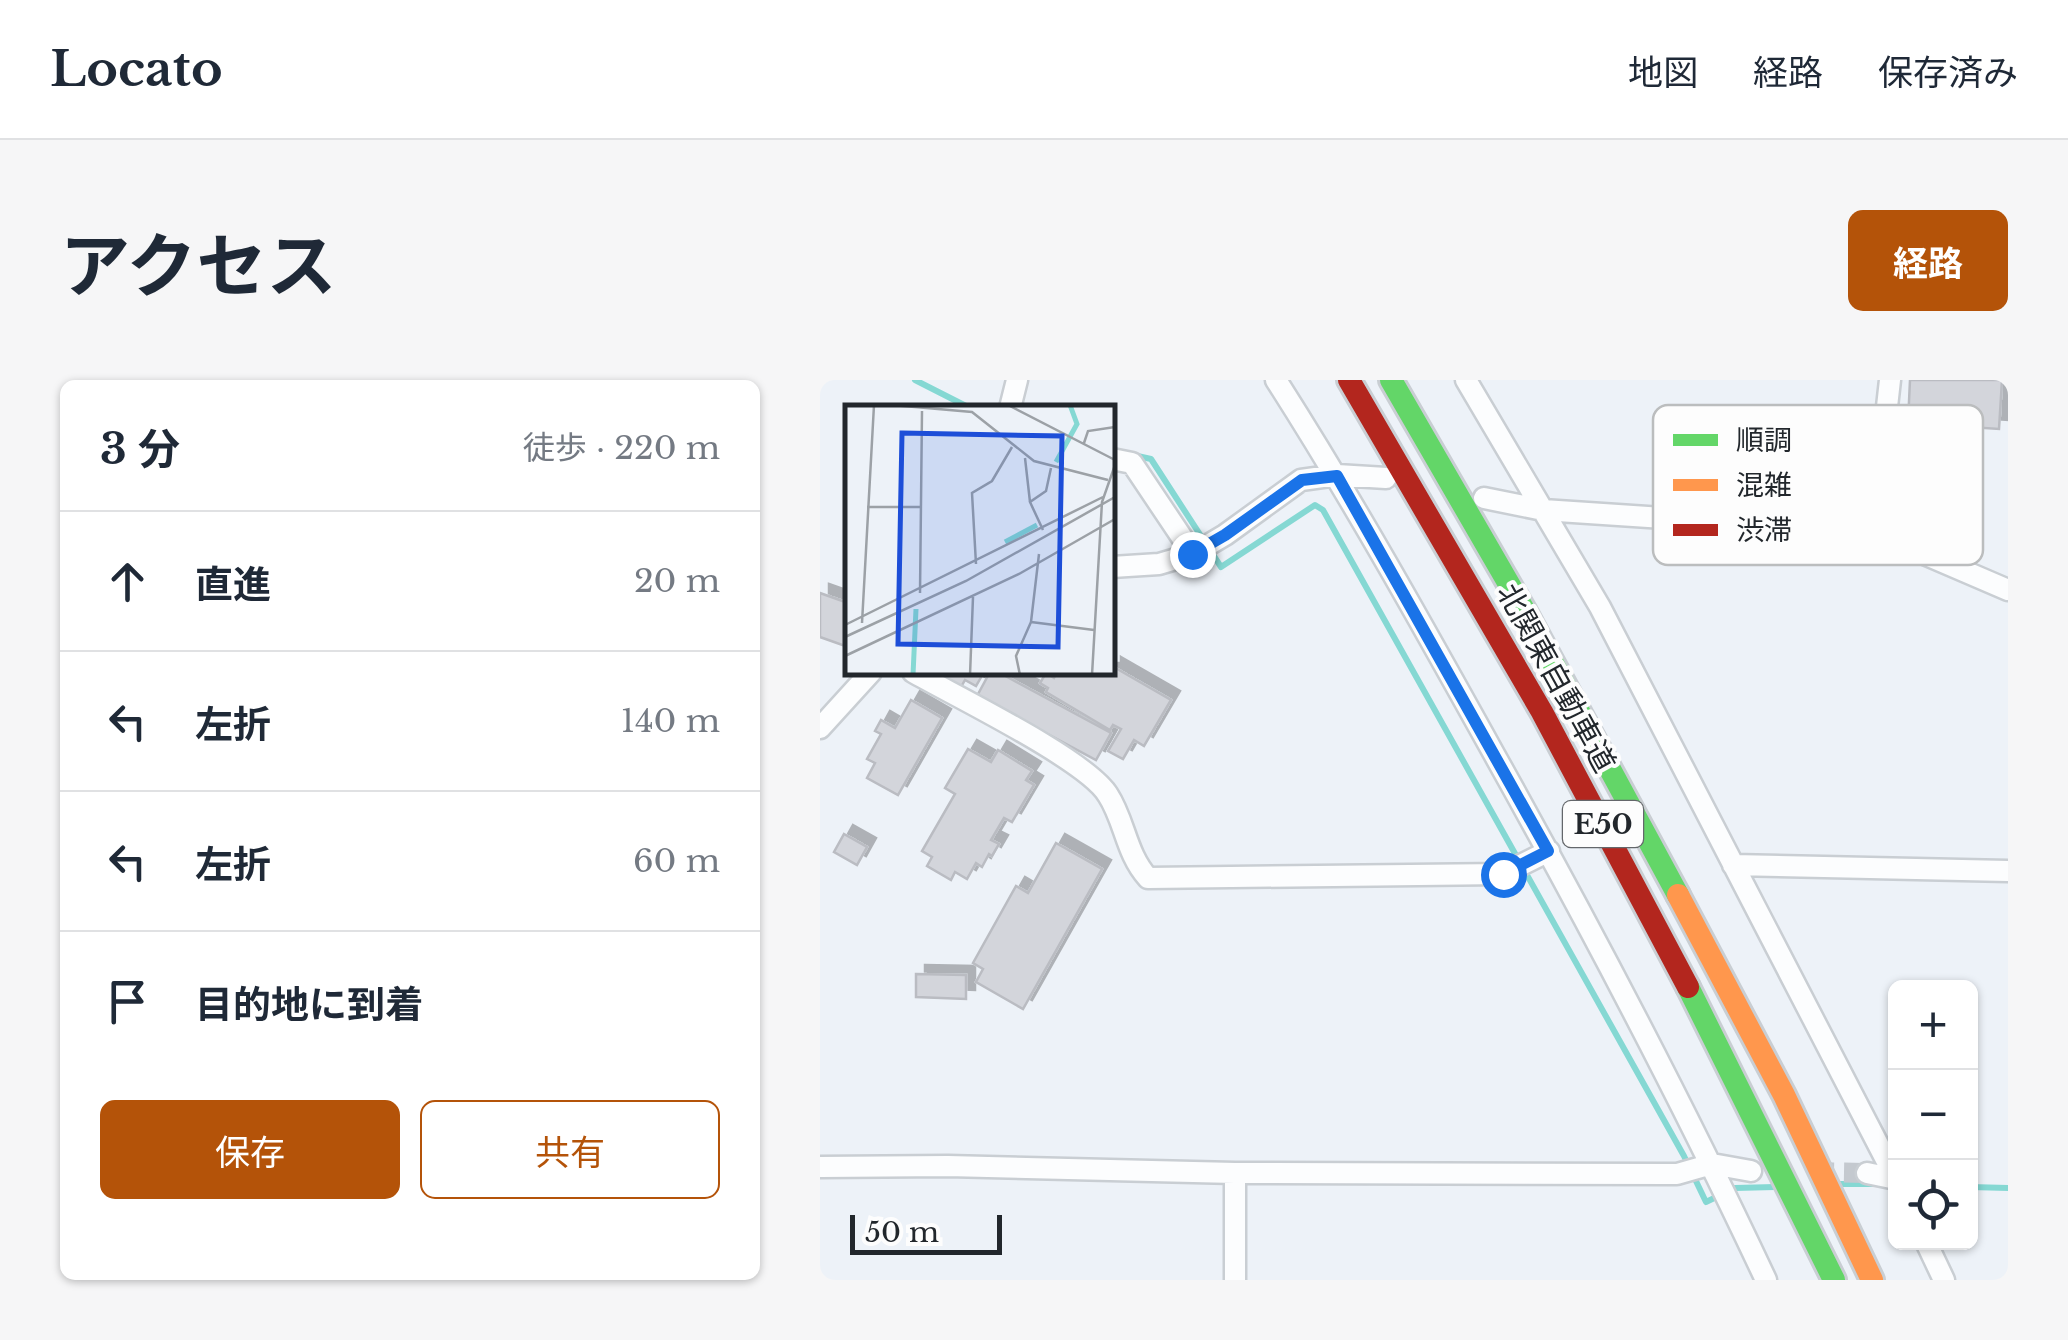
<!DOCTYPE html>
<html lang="ja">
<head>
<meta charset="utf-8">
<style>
	body { margin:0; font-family:"Libre Baskerville","Noto Sans JP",serif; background:#f6f6f7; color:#1f2937 }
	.controls { position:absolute; right:30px; bottom:30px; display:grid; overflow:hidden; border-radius:15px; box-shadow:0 2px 8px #0004 }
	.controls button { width:90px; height:90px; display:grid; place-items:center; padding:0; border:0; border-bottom:2px solid #e0e1e3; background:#fff; color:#1f2937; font:50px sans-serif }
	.scale { position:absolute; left:30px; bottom:25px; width:152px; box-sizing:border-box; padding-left:10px; border:5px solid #22272c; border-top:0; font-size:28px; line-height:35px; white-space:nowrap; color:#22272c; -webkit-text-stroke:8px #fdfdfd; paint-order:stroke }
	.stop { position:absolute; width:30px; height:30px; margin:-22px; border:8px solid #1a73e8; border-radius:50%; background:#fff }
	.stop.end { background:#1a73e8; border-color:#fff; box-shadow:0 2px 10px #0008 }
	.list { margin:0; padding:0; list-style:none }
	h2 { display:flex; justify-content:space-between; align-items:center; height:130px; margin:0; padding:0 40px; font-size:42px }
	h2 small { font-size:32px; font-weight:400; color:#747a83 }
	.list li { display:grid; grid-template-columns:65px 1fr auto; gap:30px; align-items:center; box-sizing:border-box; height:140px; padding:0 40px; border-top:2px solid #e0e1e3 }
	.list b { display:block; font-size:38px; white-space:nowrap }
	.list em { font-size:32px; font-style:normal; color:#747a83 }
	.actions { display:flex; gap:20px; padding:30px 40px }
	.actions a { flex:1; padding:22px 0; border:2px solid #b45309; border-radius:15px; text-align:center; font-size:35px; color:#b45309 }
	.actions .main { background:#b45309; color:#fff }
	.icon { flex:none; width:55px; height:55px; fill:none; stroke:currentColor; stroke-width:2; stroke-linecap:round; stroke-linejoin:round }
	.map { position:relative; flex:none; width:1188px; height:900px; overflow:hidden; border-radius:15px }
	header { display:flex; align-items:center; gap:60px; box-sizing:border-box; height:140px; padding:0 50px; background:#fff; border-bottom:2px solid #e0e1e3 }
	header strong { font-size:48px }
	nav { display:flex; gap:55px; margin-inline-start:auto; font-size:35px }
	.intro { display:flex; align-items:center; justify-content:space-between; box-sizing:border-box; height:240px; padding:0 60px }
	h1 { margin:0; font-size:70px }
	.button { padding:25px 45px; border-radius:15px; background:#b45309; color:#fff; font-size:35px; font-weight:700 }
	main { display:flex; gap:60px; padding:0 60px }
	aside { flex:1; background:#fff; border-radius:15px; box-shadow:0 2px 8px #0004 }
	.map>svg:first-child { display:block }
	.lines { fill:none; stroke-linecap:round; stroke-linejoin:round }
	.stream { stroke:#85d8d3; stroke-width:6 }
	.building { fill:#d3d5db; stroke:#babcc2; stroke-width:2.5; filter:url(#shadow) }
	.street-tunnel { stroke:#c4c9cf; stroke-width:20; stroke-dasharray:20 10; stroke-linecap:butt }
	.street-casing { stroke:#c9ced3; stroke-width:25 }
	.fast-casing { stroke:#c9ced3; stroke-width:28 }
	.slow-casing { stroke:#c9ced3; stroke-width:28 }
	.jam-casing { stroke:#c9ced3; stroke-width:28 }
	.street { stroke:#fcfdfe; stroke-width:20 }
	.fast { stroke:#63d668; stroke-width:22 }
	.slow { stroke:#ff974d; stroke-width:22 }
	.jam { stroke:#b3261e; stroke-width:22 }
	.route { stroke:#1a73e8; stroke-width:12 }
	.labels { text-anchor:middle; stroke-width:8; stroke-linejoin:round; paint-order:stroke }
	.shield { fill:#fdfdfd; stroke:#64676b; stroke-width:2.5 }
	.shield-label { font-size:28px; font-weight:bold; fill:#22272c }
	.street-label { font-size:30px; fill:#22272c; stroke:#fdfdfd }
	.inset-river { fill:none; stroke:#85d8d3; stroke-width:5 }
	.inset-road { fill:none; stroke:#9ca1a6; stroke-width:2.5 }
	.view { fill:#1d4ed8; fill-opacity:0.15; stroke:#1d4ed8; stroke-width:5 }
	.inset-edge { fill:none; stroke:#22272c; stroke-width:5 }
	.key { fill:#fdfdfd; stroke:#bbbdbe; stroke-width:2.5 }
	.key-label { font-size:28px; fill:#22272c }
</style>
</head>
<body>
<header>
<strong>Locato</strong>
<nav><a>地図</a><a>経路</a><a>保存済み</a></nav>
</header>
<div class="intro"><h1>アクセス</h1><a class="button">経路</a></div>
<main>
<aside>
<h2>3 分<small>徒歩 · 220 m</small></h2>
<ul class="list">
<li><svg class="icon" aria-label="ahead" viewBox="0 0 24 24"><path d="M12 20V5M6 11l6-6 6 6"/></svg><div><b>直進</b></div><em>20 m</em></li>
<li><svg class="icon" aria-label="left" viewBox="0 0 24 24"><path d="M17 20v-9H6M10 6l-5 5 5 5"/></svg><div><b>左折</b></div><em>140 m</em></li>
<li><svg class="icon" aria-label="left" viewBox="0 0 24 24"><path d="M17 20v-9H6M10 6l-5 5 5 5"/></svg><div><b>左折</b></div><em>60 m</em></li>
<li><svg class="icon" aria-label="arrive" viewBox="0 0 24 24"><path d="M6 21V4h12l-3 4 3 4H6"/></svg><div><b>目的地に到着</b></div></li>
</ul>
<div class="actions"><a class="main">保存</a><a>共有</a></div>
</aside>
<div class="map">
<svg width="1188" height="900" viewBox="0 0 1188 900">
	<defs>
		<filter id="shadow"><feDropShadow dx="9" dy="-9" stdDeviation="0" flood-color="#0004"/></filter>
	</defs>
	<rect width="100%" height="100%" fill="#edf2f8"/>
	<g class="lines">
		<!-- stream -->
		<path class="stream" d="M95,0L150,28
			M313,75L331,79L401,187L495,125L503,130L864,776L886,822L915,808L955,807
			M1018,804H1055
			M1150,807L1188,808"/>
	</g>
	<!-- building -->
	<path class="building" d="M1090,0H1182L1179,49L1088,43Z
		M0,213L28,223V267L0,257Z
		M292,286L351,320L324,366L314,360L303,379L288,371L301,349L293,345L290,350L226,312L228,308L220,303L226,293L234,298L237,292H292Z
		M116,292H164L156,306L145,300L141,307Z
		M170,292H178L291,353L276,380L157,316Z
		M91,320L122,338L78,415L47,398L55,383L47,379L61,354L55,351L61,340L75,348Z
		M148,369L171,382L178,370L212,391L206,400L214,405L192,442L184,438L171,460L179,464L172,476L169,474L162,487L156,483L147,499L135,492L131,500L107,486L112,477L102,471L135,414L125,408Z
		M24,454L47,467L37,485L14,472Z
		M236,463L282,489L203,629L156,602L163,589L153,583L196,506L208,513Z
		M96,594L146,595V619L96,617Z"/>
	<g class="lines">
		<!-- street-tunnel -->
		<path class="street-tunnel" d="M994,792L1047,793"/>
		<!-- street casing -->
		<g class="street-casing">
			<path id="street" d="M456,0C534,122 604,248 674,374C770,546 862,721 946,900
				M646,0L780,227L1076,799
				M190,28L197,0
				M292,79L312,83L373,174L405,155L481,100L517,95L566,98
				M664,118L723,130L1053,152L1188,210
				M1053,152L1070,0
				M292,187L339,184L373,174
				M93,292C135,316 267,380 288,415C305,441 306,474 328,498L683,494L729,471
				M0,348L51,292
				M913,485L1188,491
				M0,787L128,786L415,793L857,794L892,784L931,791
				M415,793V900
				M1047,793L1076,799
				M1106,862L1124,900"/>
		</g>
		<!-- fast casing -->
		<g class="fast-casing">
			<path id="fast" d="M571,0L704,230L858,515
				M868,607L1014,900"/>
		</g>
		<!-- slow casing -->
		<g class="slow-casing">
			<path id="slow" d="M858,515L964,715L1052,900"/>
		</g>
		<!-- jam casing -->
		<g class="jam-casing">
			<path id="jam" d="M529,0L722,332L868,607"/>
		</g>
		<!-- street -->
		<use href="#street" class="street"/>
		<!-- fast -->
		<use href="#fast" class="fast"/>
		<!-- slow -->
		<use href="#slow" class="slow"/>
		<!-- jam -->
		<use href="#jam" class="jam"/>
	</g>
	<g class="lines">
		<!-- route -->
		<path class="route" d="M372,174L405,155L482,100L517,96L728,471L683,494"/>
	</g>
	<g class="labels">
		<!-- shield labels -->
		<rect class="shield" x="743" y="421" width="80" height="46" rx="8"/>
		<g class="shield-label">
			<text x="783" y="454">E50</text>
		</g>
		<!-- street labels -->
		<g class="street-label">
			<text transform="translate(736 298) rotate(61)" y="10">北関東自動車道</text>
		</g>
	</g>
	<!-- overview -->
	<g transform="translate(25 25)">
		<rect width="270" height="270" fill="#edf2f8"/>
		<path class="inset-river" d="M211,57L232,19L225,0M160,137L192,120M68,270L71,204"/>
		<path class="inset-road" d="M47,0L127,7L189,56L263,75M163,0L270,55M239,38L243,26L270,22M180,53L185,97M22,102H75M198,125L185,97L201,86L206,63M131,159L127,88L147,76L167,42M75,188L77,6M186,217L249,225M17,218L29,0M0,220L258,92M0,232L121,176L270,92M0,251L174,169L270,114M125,270L128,192M175,270L171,251L186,217L194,149M247,270L257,97L270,60"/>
		<path class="view" d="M57,28L217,31L213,242L53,239Z"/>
		<rect width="270" height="270" class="inset-edge"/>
	</g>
	<!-- legend -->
	<rect x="833" y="25" width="330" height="160" rx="15" class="key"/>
	<rect x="853" y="54" width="45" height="12" fill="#63d668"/>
	<rect x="853" y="99" width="45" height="12" fill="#ff974d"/>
	<rect x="853" y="144" width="45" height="12" fill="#b3261e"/>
	<g class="key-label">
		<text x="916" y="70">順調</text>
		<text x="916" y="115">混雑</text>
		<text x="916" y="160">渋滞</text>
	</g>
</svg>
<div class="controls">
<button>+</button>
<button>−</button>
<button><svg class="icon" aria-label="locate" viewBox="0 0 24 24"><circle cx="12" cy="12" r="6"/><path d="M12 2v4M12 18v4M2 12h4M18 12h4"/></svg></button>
</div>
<div class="scale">50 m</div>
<div class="stop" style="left:683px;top:494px"></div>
<div class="stop end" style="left:372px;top:174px"></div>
</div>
</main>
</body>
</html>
